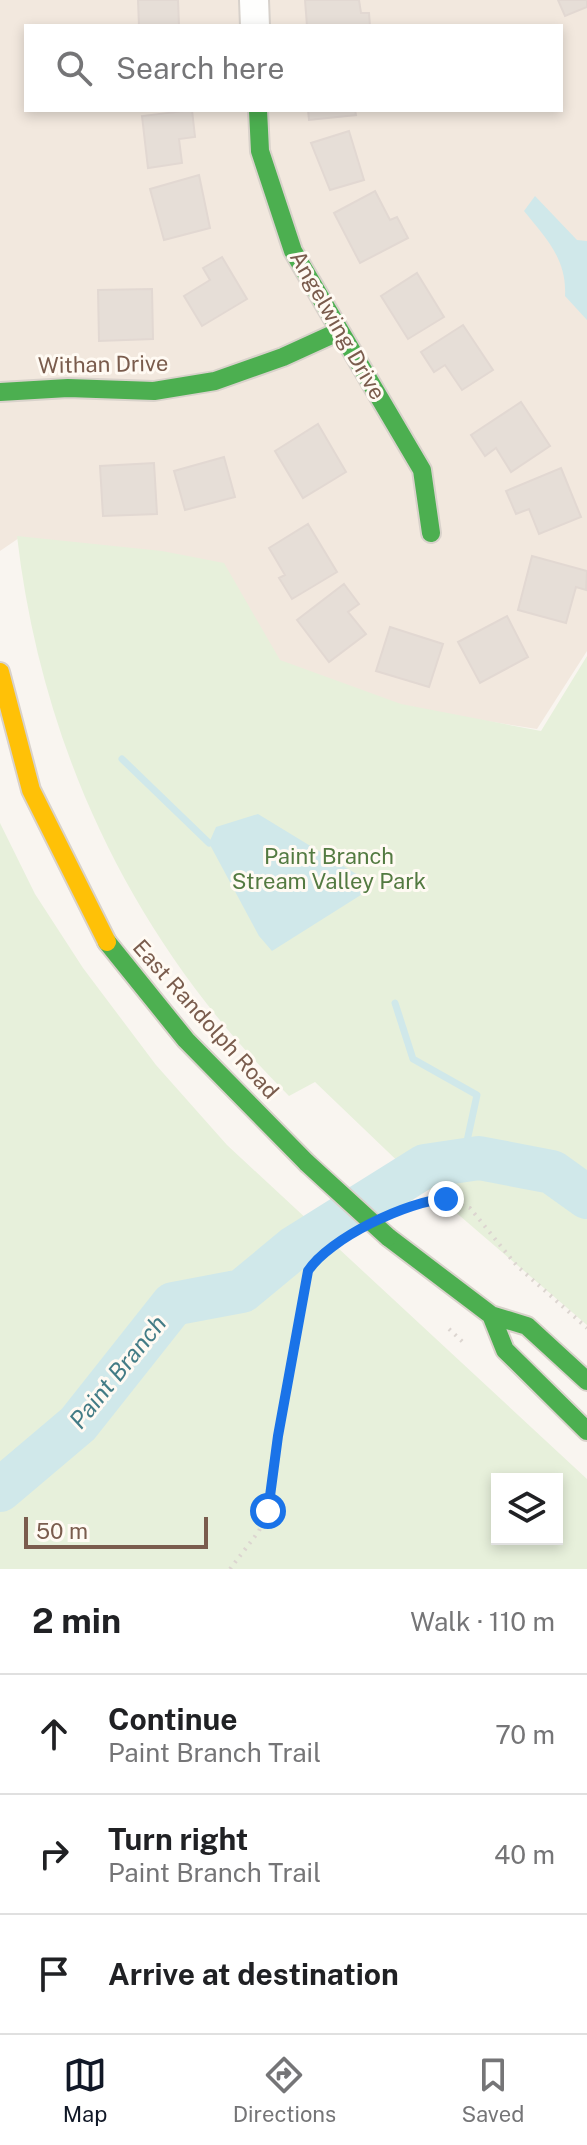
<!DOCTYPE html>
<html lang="en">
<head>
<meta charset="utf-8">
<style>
	body { margin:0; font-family:"Public Sans",sans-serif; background:#f2f2f2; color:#202124 }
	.controls { position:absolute; right:24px; bottom:24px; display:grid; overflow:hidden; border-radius:0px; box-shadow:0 4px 12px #0003 }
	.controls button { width:72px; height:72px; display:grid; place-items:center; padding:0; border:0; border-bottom:2px solid #e0e0e0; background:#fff; color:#202124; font:40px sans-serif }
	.scale { position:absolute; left:24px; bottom:20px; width:184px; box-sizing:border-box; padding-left:8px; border:4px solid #7a5c4d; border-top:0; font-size:22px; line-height:28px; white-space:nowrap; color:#7a5c4d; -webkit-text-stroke:6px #fffaf3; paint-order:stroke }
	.stop { position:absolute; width:24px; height:24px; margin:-18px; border:6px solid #1a73e8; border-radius:50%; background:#fff }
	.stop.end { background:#1a73e8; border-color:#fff; box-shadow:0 2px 8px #0008 }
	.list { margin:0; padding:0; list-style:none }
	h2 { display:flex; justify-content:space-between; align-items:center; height:104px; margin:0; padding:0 32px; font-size:34px }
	h2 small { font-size:26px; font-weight:400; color:#757577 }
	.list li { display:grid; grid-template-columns:52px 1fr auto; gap:24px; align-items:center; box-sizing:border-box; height:120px; padding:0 32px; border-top:2px solid #e0e0e0 }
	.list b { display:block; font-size:30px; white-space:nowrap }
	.list p { margin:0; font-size:26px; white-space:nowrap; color:#757577 }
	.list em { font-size:26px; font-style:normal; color:#757577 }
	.icon { flex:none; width:44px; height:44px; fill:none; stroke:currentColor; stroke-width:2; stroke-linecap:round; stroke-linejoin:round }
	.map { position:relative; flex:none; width:587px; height:1569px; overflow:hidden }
	.search { position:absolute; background:#fff; box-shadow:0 4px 12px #0003; left:24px; right:24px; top:24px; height:88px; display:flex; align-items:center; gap:20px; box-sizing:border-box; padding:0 28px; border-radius:0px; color:#757577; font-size:30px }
	.sheet { height:464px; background:#fff }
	nav { display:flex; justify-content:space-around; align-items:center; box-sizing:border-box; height:112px; border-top:2px solid #e0e0e0; background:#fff; font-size:22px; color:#757577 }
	nav a { display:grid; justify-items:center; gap:4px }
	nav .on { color:#111827 }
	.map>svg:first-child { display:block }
	.residential { fill:#f2e8de; fill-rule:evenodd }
	.green { fill:#e7f0db; fill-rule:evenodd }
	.water { fill:#d0e8ea }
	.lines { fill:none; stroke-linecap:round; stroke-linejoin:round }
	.stream { stroke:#d0e8ea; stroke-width:7 }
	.river { stroke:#d0e8ea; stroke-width:44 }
	.building { fill:#e6ded7; stroke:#e2d8d2; stroke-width:2 }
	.street-casing { stroke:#d7d1cb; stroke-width:32 }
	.fast-casing { stroke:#d9d2cb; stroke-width:22 }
	.slow-casing { stroke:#d9d2cb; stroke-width:22 }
	.path { stroke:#dcd5d0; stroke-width:4; stroke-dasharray:2 6; stroke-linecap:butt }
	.street { stroke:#fefefd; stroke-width:28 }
	.fast { stroke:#4caf50; stroke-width:18 }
	.slow { stroke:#ffc107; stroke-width:18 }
	.fast-bridge-casing { stroke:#dad1cc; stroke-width:22; stroke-linecap:butt }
	.fast-bridge { stroke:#4caf50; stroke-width:18 }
	.route { stroke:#1a73e8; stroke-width:10 }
	.labels { text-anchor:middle; stroke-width:6; stroke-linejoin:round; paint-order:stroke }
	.street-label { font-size:22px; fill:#7a5c4d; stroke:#fffaf3 }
	.park-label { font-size:22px; fill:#537a41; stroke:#fffaf3 }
	.water-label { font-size:24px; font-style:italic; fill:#437c86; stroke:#fffaf3 }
</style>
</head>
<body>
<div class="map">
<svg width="587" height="1569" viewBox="0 0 587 1569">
	<rect width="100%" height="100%" fill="#f9f5f0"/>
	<!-- residential -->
	<path class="residential" d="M0,0H587V651L537,729L399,707L277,662L19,538L0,551ZM26,26H561V110H26Z"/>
	<!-- green -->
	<path class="green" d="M17,536L162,551L224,563L280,660L401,704L541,731L587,656V1325L410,1173L315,1082L289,1096C135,944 42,752 17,536Z
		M0,823L35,894L83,968L156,1065L227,1145L587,1479V1569H0ZM497,1479H557V1539H497Z"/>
	<!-- water -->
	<path class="water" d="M535,196L577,240L587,241V320L565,296C567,259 546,238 524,211Z
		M258,814L358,875L364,893L272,951L259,936L209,843L216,827Z"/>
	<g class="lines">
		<!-- stream -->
		<path class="stream" d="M122,759L209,843
			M395,1003L413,1059L477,1095L467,1141L457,1161"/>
		<!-- river -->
		<path class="river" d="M0,1490L78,1424L173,1304L242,1291L294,1248L425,1166L479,1158L552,1172L587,1197"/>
	</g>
	<!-- building -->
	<path class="building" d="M138,0H178L179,26H139Z
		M305,0H359L361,13H369L370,26H307Z
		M558,0H587V7L565,16Z
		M192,110L195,137L179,139L182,163L148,168L142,116Z
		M308,110H355L356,115L309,120Z
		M349,131L364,180L330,190L311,143Z
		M199,175L210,228L164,240L150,189Z
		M375,191L390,220L397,217L408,238L360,263L334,213Z
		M222,257L247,299L202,326L184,296L210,280L203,268Z
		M417,273L444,317L408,339L381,296Z
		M152,289L153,339L99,341L98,290Z
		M463,325L493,370L462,390L445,365L434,372L421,352Z
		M521,402L550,446L511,472L496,448L485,456L471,435Z
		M318,424L346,472L303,498L275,451Z
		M224,457L235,497L185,510L174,471Z
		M154,463L157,514L103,516L100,466Z
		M561,468L581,517L539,534L529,509L516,514L506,491Z
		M308,524L337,572L292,599L279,578L285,575L269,548Z
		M532,556L587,571L586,590L576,587L566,623L518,610Z
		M344,584L359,604L348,612L366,634L329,662L297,620Z
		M507,616L528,657L480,683L458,642Z
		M390,627L443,644L429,687L376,671Z"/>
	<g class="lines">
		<!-- street casing -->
		<g class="street-casing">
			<path id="street" d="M254,0L255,26"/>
		</g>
		<!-- fast casing -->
		<g class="fast-casing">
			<path id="fast" d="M258,110L260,151L293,251L422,470L431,533
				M0,392L68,388L154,391L215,381L283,357L340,331
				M107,942L186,1040L307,1163
				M388,1237L491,1315L527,1326L587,1381
				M491,1315L505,1350L587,1431"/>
		</g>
		<!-- slow casing -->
		<g class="slow-casing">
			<path id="slow" d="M0,672L31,790L107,942"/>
		</g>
		<!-- path -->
		<path class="path" d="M408,1208L421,1202L446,1199L470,1208L517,1266L587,1328
			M449,1329L466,1345
			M230,1569L259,1531L272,1499L278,1436L308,1271L316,1258L343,1240"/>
		<!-- street -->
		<use href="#street" class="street"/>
		<!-- fast -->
		<use href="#fast" class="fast"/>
		<!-- slow -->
		<use href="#slow" class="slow"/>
		<!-- fast-bridge casing -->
		<g class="fast-bridge-casing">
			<path id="fast-bridge" d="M307,1163L388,1237"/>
		</g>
		<!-- fast-bridge -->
		<use href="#fast-bridge" class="fast-bridge"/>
	</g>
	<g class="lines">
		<!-- route -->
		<path class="route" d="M268,1511L278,1436L308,1271C328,1239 409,1200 446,1199"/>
	</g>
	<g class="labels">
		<!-- street labels -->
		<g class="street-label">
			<text transform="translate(338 325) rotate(60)" y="8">Angelwing Drive</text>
			<text transform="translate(103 364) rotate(-1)" y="8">Withan Drive</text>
			<text transform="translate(206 1019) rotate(48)" y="8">East Randolph Road</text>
		</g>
		<!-- park labels -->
		<g class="park-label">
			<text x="329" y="864">Paint Branch<tspan x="329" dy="25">Stream Valley Park</tspan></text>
		</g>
		<!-- water labels -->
		<g class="water-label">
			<text transform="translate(118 1372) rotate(-51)" y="8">Paint Branch</text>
		</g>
	</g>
</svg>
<div class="controls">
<button><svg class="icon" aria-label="layers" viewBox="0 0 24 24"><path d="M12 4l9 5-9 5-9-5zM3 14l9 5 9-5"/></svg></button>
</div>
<div class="scale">50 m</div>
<div class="stop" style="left:268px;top:1511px"></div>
<div class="stop end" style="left:446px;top:1199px"></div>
<div class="search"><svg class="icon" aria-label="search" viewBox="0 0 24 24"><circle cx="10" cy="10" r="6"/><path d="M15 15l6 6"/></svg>Search here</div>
</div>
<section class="sheet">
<h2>2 min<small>Walk · 110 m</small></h2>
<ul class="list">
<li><svg class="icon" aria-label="ahead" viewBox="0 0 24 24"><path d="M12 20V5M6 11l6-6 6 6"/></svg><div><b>Continue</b><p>Paint Branch Trail</p></div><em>70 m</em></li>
<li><svg class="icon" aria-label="right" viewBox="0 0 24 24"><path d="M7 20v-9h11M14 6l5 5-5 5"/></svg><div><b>Turn right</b><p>Paint Branch Trail</p></div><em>40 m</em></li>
<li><svg class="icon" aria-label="arrive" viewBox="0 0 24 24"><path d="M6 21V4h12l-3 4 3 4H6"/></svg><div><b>Arrive at destination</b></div></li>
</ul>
</section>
<nav>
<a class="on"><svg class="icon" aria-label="map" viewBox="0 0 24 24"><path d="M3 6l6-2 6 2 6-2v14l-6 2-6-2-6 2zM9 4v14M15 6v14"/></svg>Map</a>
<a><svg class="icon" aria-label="directions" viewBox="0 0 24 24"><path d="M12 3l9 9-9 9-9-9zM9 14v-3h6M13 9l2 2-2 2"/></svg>Directions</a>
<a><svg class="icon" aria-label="saved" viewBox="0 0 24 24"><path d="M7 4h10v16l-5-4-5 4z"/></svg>Saved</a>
</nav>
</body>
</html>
